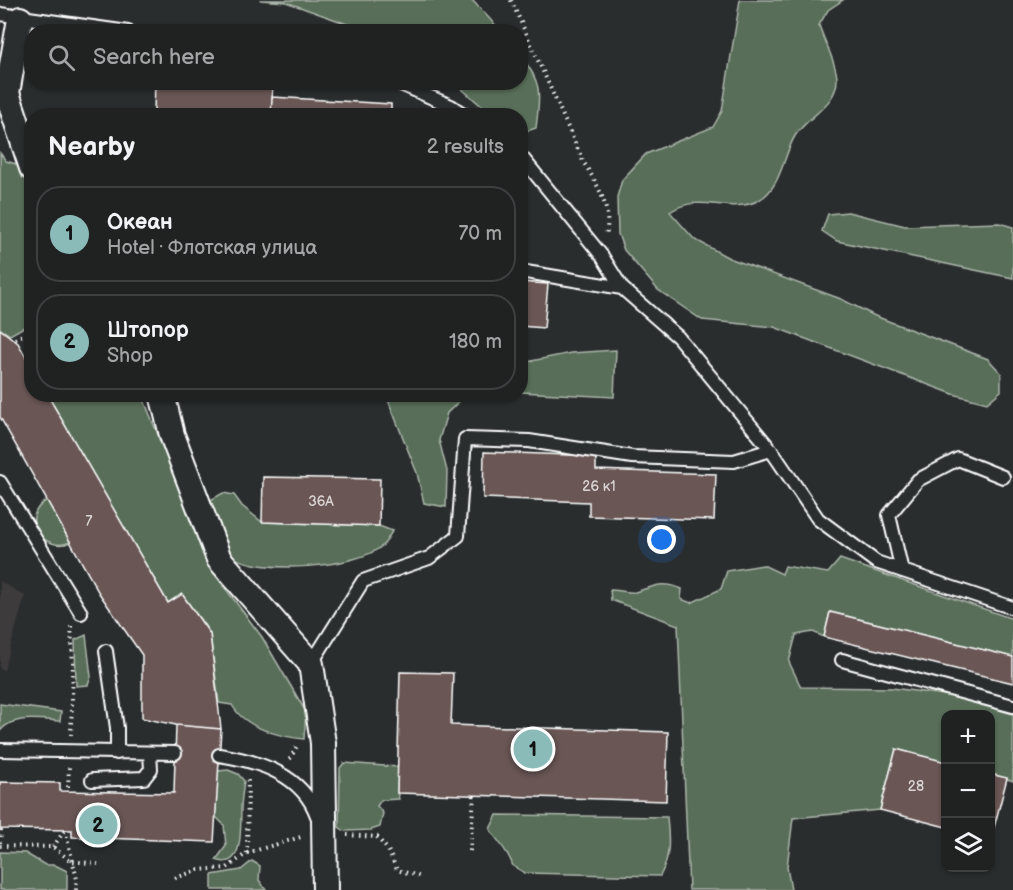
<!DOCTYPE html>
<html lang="en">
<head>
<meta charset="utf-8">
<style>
	body { margin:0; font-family:"Balsamiq Sans",sans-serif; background:#282a2a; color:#f1f3f6 }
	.controls { position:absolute; right:18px; bottom:18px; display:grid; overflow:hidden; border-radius:12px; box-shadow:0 2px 4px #0004 }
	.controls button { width:54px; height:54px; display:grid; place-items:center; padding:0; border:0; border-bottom:2px solid #3d3f40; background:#202222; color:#f1f3f6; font:30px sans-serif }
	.you { position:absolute; left:662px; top:540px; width:21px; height:21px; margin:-15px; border:4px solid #fff; border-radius:50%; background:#1a73e8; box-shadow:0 0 0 9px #1a73e833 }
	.badge { display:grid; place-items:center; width:39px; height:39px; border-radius:50%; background:#8bbbb9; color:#111; font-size:20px; font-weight:700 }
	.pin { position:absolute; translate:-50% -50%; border:3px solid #fff; box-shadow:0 2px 6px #0006 }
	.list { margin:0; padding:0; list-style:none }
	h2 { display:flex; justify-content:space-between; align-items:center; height:78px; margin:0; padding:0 24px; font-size:26px }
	h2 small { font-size:20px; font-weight:400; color:#a2a4a5 }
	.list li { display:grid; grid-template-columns:39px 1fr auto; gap:18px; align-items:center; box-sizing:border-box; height:96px; margin:0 12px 12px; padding:0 12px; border:2px solid #3d3f40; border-radius:24px }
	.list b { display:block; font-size:22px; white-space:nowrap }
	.list p { margin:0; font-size:20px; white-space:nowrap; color:#a2a4a5 }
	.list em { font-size:20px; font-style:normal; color:#a2a4a5 }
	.icon { flex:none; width:33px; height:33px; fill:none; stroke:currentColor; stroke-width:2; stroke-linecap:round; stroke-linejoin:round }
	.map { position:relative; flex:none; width:1013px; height:890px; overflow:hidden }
	.search { position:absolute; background:#202222; box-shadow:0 2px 4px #0004; left:24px; top:24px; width:504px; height:66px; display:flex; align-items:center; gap:15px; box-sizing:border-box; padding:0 21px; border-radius:24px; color:#a2a4a5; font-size:22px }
	.panel { position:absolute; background:#202222; box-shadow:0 2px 4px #0004; left:24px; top:108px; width:504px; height:294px; border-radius:24px }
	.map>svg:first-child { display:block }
	.built { fill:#3d3a3a }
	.green { fill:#586e59; stroke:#acb6ac; stroke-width:1.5 }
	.building { fill:#695755; stroke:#fff; stroke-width:1.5 }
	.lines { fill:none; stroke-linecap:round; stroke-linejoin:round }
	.lane-casing { stroke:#fff; stroke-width:16 }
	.street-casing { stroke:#fff; stroke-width:28 }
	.path { stroke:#fff; stroke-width:4; stroke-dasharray:1.5 4.5; stroke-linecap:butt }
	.lane { stroke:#2a2d2e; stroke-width:12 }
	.street { stroke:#2a2d2e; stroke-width:24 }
	.labels { text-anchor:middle; stroke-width:4.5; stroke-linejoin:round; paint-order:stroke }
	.number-label { font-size:14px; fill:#dad5d4 }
</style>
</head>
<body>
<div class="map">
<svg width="1013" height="890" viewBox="0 0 1013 890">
	<rect width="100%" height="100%" fill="#2a2d2e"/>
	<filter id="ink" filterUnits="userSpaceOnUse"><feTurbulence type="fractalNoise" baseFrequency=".0167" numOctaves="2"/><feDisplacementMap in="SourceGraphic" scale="12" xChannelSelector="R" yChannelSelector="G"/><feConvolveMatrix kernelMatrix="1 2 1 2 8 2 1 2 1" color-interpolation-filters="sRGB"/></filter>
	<g filter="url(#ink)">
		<!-- built -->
		<path class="built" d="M0,581L25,596L4,670L0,668Z"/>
		<!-- green -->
		<path class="green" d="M260,0H472L501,31H367L286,2Z
			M740,0H843L828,10L819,25C824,41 836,62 837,78C838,105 807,116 795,136C783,156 781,188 759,200C731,216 700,191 670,212L694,239L729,258L841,299L875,316L988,359L1001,373V391L987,403L953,394L774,327L702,320L658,290L624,250L618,234L617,197L622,180L646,154L713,127L722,111Z
			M521,56C543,84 540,94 536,128L521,133L520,116L492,115L455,83L520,82Z
			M0,153L6,161L16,164L31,183V323L10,335L0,329Z
			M848,212L905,226L999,223L1013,227V278L837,241L822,231L828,214Z
			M616,350L614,397L521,392V363L571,353Z
			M47,395H142L213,572L262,637L306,712L304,739C278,736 245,728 232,705L219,703L210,633L182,594L168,603Z
			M386,395H490L465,396L447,413L439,440L447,471L446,507L424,503L417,473Z
			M223,493L234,495L242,506L262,522L379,526L392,531C389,536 386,543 382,546C357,568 258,575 232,556C223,550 212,513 207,502Z
			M47,500L70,542C48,554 15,520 47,500Z
			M840,559L1013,619V657L830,612L824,637L813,632L796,635L789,662L801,687L892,688L952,696L1013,714V781L991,774L990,714H946L945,762L896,749L880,810L793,818L787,867L791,890H689L678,625L611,600L610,590C618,590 627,593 635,592C654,587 661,580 682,589L681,599L691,603L721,589L727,571L763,565L782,574L785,566L828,573Z
			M86,635L91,677L88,685L76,686L75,640Z
			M0,704L61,712L60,721C41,720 13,714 0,731Z
			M344,763L398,767L397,792L399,799L381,800L377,806L383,813L380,827L371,830L345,831L339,827L340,768Z
			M228,770L238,774L244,781C243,790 241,800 241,810C240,825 245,871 216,860L226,846L224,825L215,816L218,771Z
			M497,815L667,817C669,839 671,856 660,876L525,873L513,866C508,850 498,843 490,829Z
			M0,852L25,853L45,865H55L67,871V890H0Z
			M252,861L260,866L259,880L266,890H212V875L241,870Z"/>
		<!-- building -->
		<path class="building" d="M105,82H155V86Z
			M155,82H273L271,116L154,111Z
			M272,97L391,104V116H271Z
			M520,282L548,284L544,328L520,326Z
			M0,329L18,343L32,368V394H47L168,603L182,594L210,634L221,729L176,725L142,718V655L99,593L0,417Z
			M484,452L596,456V470L716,474L714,520L589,516V502L483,498Z
			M263,477L380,479L379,526L262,522Z
			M830,612L1013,657V683L824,637Z
			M400,672L453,673L451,725L668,732L666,801L397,793Z
			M176,725L221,729L214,842L72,837V830L0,829V782L60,783V791L174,793Z
			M896,749L946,762V827L880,810Z
			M990,774L1007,778L991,839H990Z"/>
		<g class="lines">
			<!-- lane casing -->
			<g class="lane-casing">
				<path id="lane" d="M0,14L128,32
					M396,82L451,106L466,116
					M520,155L602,256L622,288L678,337L771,450L818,519L876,562L1013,608
					M520,271L622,288
					M0,482L81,613
					M902,571L889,515L918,480L958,459L1003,477
					M106,651L117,728V753
					M842,660L1013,706
					M311,664L363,581L429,558L458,536L465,439L529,441L632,457L734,461L771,450
					M0,750L175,753
					M219,755C259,761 303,775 317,816
					M92,780L144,778L151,769L150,754"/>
			</g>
			<!-- street casing -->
			<g class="street-casing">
				<path id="street" d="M20,19L7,93L32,168
					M162,394L172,435L219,559L311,664L323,743L325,890"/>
			</g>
			<!-- path -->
			<path class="path" d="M511,0L584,163C598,185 612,209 606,235
				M15,339L32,330
				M71,626L73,663L71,735
				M290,759L298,744
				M68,787L69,767
				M65,830L77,879L76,890
				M347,835L377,837L388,850L397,870L422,877
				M0,843L1,829
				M0,846L53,847L71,861L98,864
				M53,847L65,830
				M470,851L474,795
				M247,853L301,837
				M175,878L198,870L227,868L247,853L248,779"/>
			<!-- lane -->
			<use href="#lane" class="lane"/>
			<!-- street -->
			<use href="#street" class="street"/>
		</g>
	</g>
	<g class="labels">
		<!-- number labels -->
		<g class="number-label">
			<text x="599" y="491">26 к1</text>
			<text x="321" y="506">36А</text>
			<text x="89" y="526">7</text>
			<text x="916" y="791">28</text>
		</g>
	</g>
</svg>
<div class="controls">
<button>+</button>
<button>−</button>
<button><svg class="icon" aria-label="layers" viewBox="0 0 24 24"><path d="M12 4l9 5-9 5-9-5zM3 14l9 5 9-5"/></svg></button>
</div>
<div class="you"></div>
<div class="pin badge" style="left:533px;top:749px">1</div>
<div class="pin badge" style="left:98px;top:825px">2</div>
<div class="search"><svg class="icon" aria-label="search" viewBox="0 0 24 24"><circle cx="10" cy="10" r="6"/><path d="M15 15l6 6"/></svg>Search here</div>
<section class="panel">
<h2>Nearby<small>2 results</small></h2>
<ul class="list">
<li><span class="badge">1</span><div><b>Океан</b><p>Hotel · Флотская улица</p></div><em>70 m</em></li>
<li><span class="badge">2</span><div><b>Штопор</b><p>Shop</p></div><em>180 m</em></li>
</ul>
</section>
</div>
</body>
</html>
